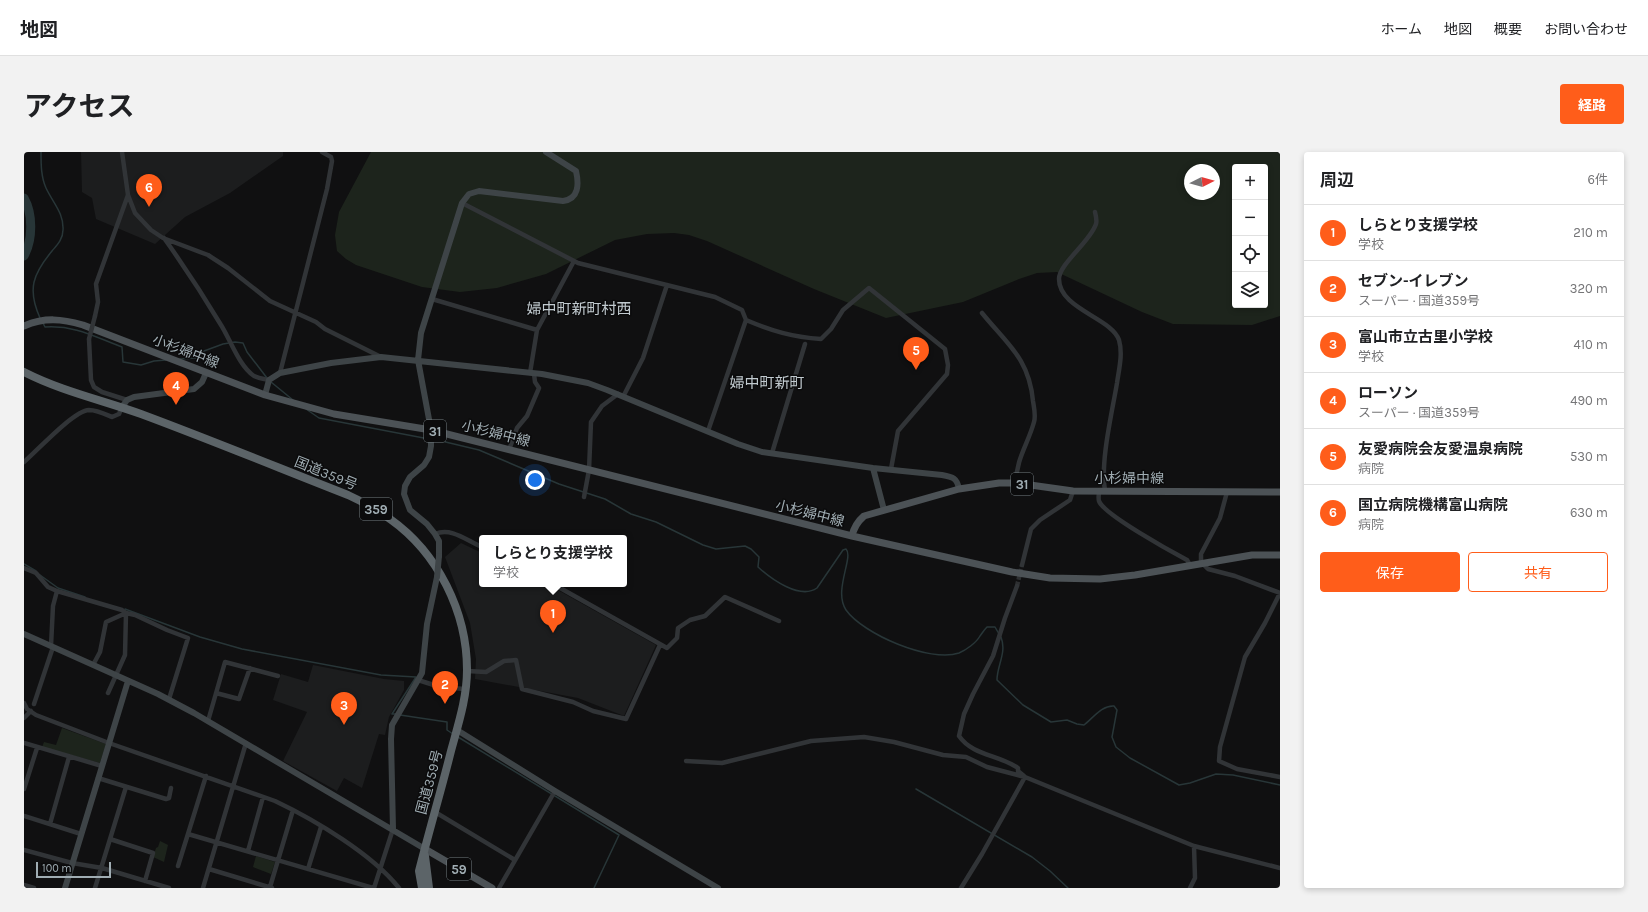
<!DOCTYPE html>
<html lang="ja">
<head>
<meta charset="utf-8">
<style>
	body { margin:0; font-family:Karla,"Noto Sans JP",sans-serif; background:#f2f2f2; color:#202124 }
	.controls { position:absolute; right:12px; top:12px; display:grid; overflow:hidden; border-radius:4px; box-shadow:0 2px 6px #0003 }
	.controls button { width:36px; height:36px; display:grid; place-items:center; padding:0; border:0; border-bottom:1px solid #e0e0e0; background:#fff; color:#202124; font:20px sans-serif }
	.compass { position:absolute; left:1160px; top:12px; width:36px; height:36px; border-radius:50%; background:#fff; box-shadow:0 2px 6px #0003; rotate:84deg }
	.scale { position:absolute; left:12px; bottom:10px; width:75px; box-sizing:border-box; padding-left:4px; border:2px solid #a0adb3; border-top:0; font-size:11px; line-height:14px; white-space:nowrap; color:#a0adb3; -webkit-text-stroke:3px #0b0b0c; paint-order:stroke }
	.you { position:absolute; left:511px; top:328px; width:14px; height:14px; margin:-10px; border:3px solid #fff; border-radius:50%; background:#1a73e8; box-shadow:0 0 0 6px #1a73e833 }
	.badge { display:grid; place-items:center; width:26px; height:26px; border-radius:50%; background:#ff5d1a; color:#fff; font-size:13px; font-weight:700 }
	.pin { position:absolute; translate:-50% -33px; filter:drop-shadow(0 1px 2px #0008) }
	.pin::after { content:''; position:absolute; top:21px; width:14px; height:12px; background:inherit; clip-path:polygon(0 0,100% 0,50% 100%) }
	.popup { position:absolute; left:455px; top:383px; width:148px; height:52px; box-sizing:border-box; display:grid; place-content:center; border-radius:4px; background:#fff; filter:drop-shadow(0 1px 3px #0005); font-size:13px; white-space:nowrap; color:#757577 }
	.popup b { font-size:15px; color:#202124 }
	.popup::after { content:''; position:absolute; left:50%; top:100%; margin-left:-8px; border:8px solid transparent; border-top-color:#fff }
	.list { margin:0; padding:0; list-style:none }
	h2 { display:flex; justify-content:space-between; align-items:center; height:52px; margin:0; padding:0 16px; font-size:17px }
	h2 small { font-size:13px; font-weight:400; color:#757577 }
	.list li { display:grid; grid-template-columns:26px 1fr auto; gap:12px; align-items:center; box-sizing:border-box; height:56px; padding:0 16px; border-top:1px solid #e0e0e0 }
	.list b { display:block; font-size:15px; white-space:nowrap }
	.list p { margin:0; font-size:13px; white-space:nowrap; color:#757577 }
	.list em { font-size:13px; font-style:normal; color:#757577 }
	.actions { display:flex; gap:8px; padding:12px 16px }
	.actions a { flex:1; padding:9px 0; border:1px solid #ff5d1a; border-radius:4px; text-align:center; font-size:14px; color:#ff5d1a }
	.actions .main { background:#ff5d1a; color:#fff }
	.icon { flex:none; width:22px; height:22px; fill:none; stroke:currentColor; stroke-width:2; stroke-linecap:round; stroke-linejoin:round }
	.map { position:relative; flex:none; width:1256px; height:736px; overflow:hidden; border-radius:4px }
	header { display:flex; align-items:center; gap:24px; box-sizing:border-box; height:56px; padding:0 20px; background:#fff; border-bottom:1px solid #e0e0e0 }
	header strong { font-size:19px }
	nav { display:flex; gap:22px; margin-inline-start:auto; font-size:14px }
	.intro { display:flex; align-items:center; justify-content:space-between; box-sizing:border-box; height:96px; padding:0 24px }
	h1 { margin:0; font-size:28px }
	.button { padding:10px 18px; border-radius:4px; background:#ff5d1a; color:#fff; font-size:14px; font-weight:700 }
	main { display:flex; gap:24px; padding:0 24px }
	aside { flex:1; background:#fff; border-radius:4px; box-shadow:0 2px 6px #0003 }
	.map>svg:first-child { display:block }
	.built { fill:#1c1d1e }
	.green { fill:#1d241c; fill-rule:evenodd }
	.lines { fill:none; stroke-linecap:round; stroke-linejoin:round }
	.stream { stroke:#283638; stroke-width:1.5 }
	.river { stroke:#283638; stroke-width:9 }
	.street-tunnel { stroke:#2d2f31; stroke-width:4.5; stroke-dasharray:4.5 2; stroke-linecap:butt }
	.street { stroke:#313437; stroke-width:4.5 }
	.secondary { stroke:#3e4447; stroke-width:6 }
	.primary { stroke:#4c5256; stroke-width:7 }
	.highway { stroke:#5c6468; stroke-width:8 }
	.street-bridge { stroke:#313437; stroke-width:4.5 }
	.secondary-bridge { stroke:#3e4447; stroke-width:6 }
	.labels { text-anchor:middle; stroke-width:3; stroke-linejoin:round; paint-order:stroke }
	.shield { fill:#0b0b0c; stroke:#737c81; stroke-width:1 }
	.shield-label { font-size:13px; font-weight:bold; fill:#a0adb3 }
	.street-label { font-size:14px; fill:#a0adb3; stroke:#0b0b0c }
	.neighbourhood-label { font-size:15px; fill:#c1cacf; stroke:#0b0b0c }
</style>
</head>
<body>
<header>
<strong>地図</strong>
<nav><a>ホーム</a><a>地図</a><a>概要</a><a>お問い合わせ</a></nav>
</header>
<div class="intro"><h1>アクセス</h1><a class="button">経路</a></div>
<main>
<div class="map">
<svg width="1256" height="736" viewBox="0 0 1256 736">
	<rect width="100%" height="100%" fill="#101011"/>
	<!-- built -->
	<path class="built" d="M57,0H259V4L206,41L161,65L131,92L72,67L68,46L58,40Z
		M437,391L458,401V432H523L632,493L600,564L554,546L451,527L452,507L446,471L421,405Z
		M289,513L360,527L380,529V538L365,565L361,583L355,582L338,636L320,626L313,639L259,609L283,560L249,548L257,522L284,530Z"/>
	<!-- green -->
	<path class="green" d="M347,0H1256V164L1228,173L1149,172L1118,160L1033,120L1013,121L995,127L939,150L862,166L790,137L683,89L665,83L650,81L623,82L591,88L522,122L473,136L436,140L398,135L332,113L322,107L313,99L311,83L315,60ZM1211,15H1241V153H1211ZM1166,18H1190V42H1166Z
		M38,576L82,592L76,611L18,595L20,590L32,593Z
		M136,689L144,693L140,710L129,705L132,696L134,695Z
		M232,704L251,710L247,722L229,715Z"/>
	<g class="lines">
		<!-- stream -->
		<path class="stream" d="M16,166C3,137 9,122 28,99C33,93 39,87 39,78C40,61 29,51 22,36C17,25 17,12 17,0
			M19,171L21,175C51,173 71,185 98,195L99,210L117,213L130,209L142,208
			M156,207L172,206L180,199L199,192L211,190L219,191L223,200L243,226
			M247,230L269,248
			M282,257L295,266L405,287
			M409,287L455,298L535,332L581,347L607,362L632,370L679,393L692,397L721,394L727,397L735,405L734,415C747,427 776,448 793,436L819,398L822,397C830,405 809,439 822,458C839,482 906,511 935,501C942,498 952,491 956,484C959,480 960,478 963,475H971L975,482
			M0,412L12,419
			M16,423L34,436L61,445
			M101,457L176,485L218,497L357,523L392,525L368,562H373
			M977,485C983,501 973,513 973,528L999,553L1027,570L1043,568L1053,572L1060,573C1069,566 1078,553 1090,554L1093,558L1088,585L1092,595L1106,606L1155,633L1166,631L1192,622L1209,623L1256,633
			M376,563L423,570V578L429,582
			M434,585L595,683L570,736
			M892,637L1008,705L1026,719L1044,736"/>
		<!-- river -->
		<path class="river" d="M0,46C9,62 9,87 0,104"/>
		<!-- street-tunnel -->
		<path class="street-tunnel" d="M993,434L998,413"/>
		<!-- street -->
		<path class="street" d="M98,0L104,43L111,61L127,78L139,86L184,103L204,116L246,149L292,170L301,177L357,205
			M438,51L554,111L691,145L718,158L722,168L684,279
			M1071,60C1072,64 1073,69 1072,72C1066,90 1035,112 1035,127C1035,157 1088,166 1095,188C1099,202 1095,217 1093,231C1088,261 1076,310 1081,339
			M140,86C160,114 179,143 197,173C206,187 215,214 230,224C234,226 240,227 245,228
			M408,147L513,178L550,109
			M958,161C983,192 1005,206 1009,249C1010,255 1012,264 1010,270C1004,292 992,307 992,331
			M71,164L74,150L72,132L104,43
			M722,168C748,179 768,185 797,187L807,177L819,158L845,136L921,197L924,213L923,222L874,279L867,317
			M65,187L67,228L70,235L78,240L103,248
			M256,221L303,37L308,9L307,5L298,0
			M506,221L513,178
			M600,243L619,206L643,133
			M485,298L493,276L503,264L515,236L511,230L510,222
			M748,301L781,192
			M0,310C13,299 49,259 65,258C73,258 81,262 88,265L95,262L98,255
			M1075,339C1075,342 1074,346 1075,349C1079,362 1148,400 1163,408L1166,413
			M1203,340L1196,366L1177,402V410L1184,417L1211,424L1256,441
			M560,345L565,318L567,270L578,254L594,242
			M411,382C428,375 443,389 458,395
			M998,413L1007,377L1016,368L1046,348L1049,339
			M0,416L12,421L24,435L33,439
			M529,432L643,496L653,486L654,476L666,468L681,464L701,445L755,469
			M993,434L981,466L969,504L949,542L940,562L935,584C949,604 974,602 994,616V619L1000,624
			M1256,441L1241,471L1221,505L1196,595L1195,609L1213,617L1256,625
			M27,494L29,454L33,439L98,458L102,461
			M69,513L76,500L82,470L102,461
			M443,519L462,520L480,509L492,508L498,537L549,550L569,559L602,567L636,493
			M394,528L416,535L441,537
			M84,541L101,503L102,461L111,463L143,478L164,486L145,547
			M192,541L215,547L226,516
			M0,551L3,557L12,563L85,591L251,649C291,668 348,702 375,736
			M10,552L29,495
			M0,566L7,559
			M184,569L201,510L254,524
			M0,591L78,614
			M662,609L698,611L787,589L840,585L870,590L919,603L942,605L963,615L1001,625L1170,694L1256,716
			M74,626L142,647L145,646L147,636
			M0,637L13,596
			M411,660L491,708
			M0,664L57,682
			M26,672L45,605
			M164,682L349,736
			M86,687L129,701L121,729
			M0,698L48,711L78,716L145,736
			M224,699L239,645
			M154,714L182,624
			M185,717L248,736
			M284,717L297,675
			M0,733L10,736
			M246,735L269,658
			M71,736L102,635
			M179,736L222,591
			M350,736L369,677
			M475,736L531,639
			M937,736L958,702L1001,625
			M1166,736L1171,726L1170,694"/>
		<!-- secondary -->
		<path class="secondary" d="M241,243L245,228L256,221L307,211L357,205L518,222L564,231L583,238L714,292L738,300L849,316L918,323C929,325 933,326 935,337
			M98,255L103,248L110,245L170,237L178,230L182,221
			M849,316L860,358
			M415,404V389L411,382L403,372L386,358L380,342L381,334L386,325L400,313L405,305L407,294V278L394,208L397,181L438,51L445,42L455,39L539,49C555,47 555,32 552,19L522,0
			M0,482L134,542L170,561L401,697
			M433,578L531,639L694,736
			M369,677L367,587L368,573L398,521L403,472L413,425
			M41,736L104,529"/>
		<!-- primary -->
		<path class="primary" d="M0,174C21,165 38,167 59,173L241,243L310,262L407,278L828,384L988,420L1026,426L1076,427L1111,423L1228,403H1256
			M828,384C830,375 833,370 840,364L935,337L975,331H992L1049,339L1256,340
			M401,697L468,736"/>
		<!-- highway -->
		<path class="highway" d="M0,220C37,239 78,248 117,262C187,288 255,316 324,343C339,350 353,357 366,367C414,401 443,460 443,518C443,546 434,573 427,599C417,639 405,679 395,719L398,736
			M401,704L405,736"/>
		<!-- street-bridge -->
		<path class="street-bridge" d="M65,187L71,164"/>
		<!-- secondary-bridge -->
		<path class="secondary-bridge" d="M413,425L415,404"/>
	</g>
	<g class="labels">
		<!-- shield labels -->
		<g class="shield">
			<rect x="400" y="268" width="22" height="22" rx="3"/>
			<rect x="987" y="321" width="22" height="22" rx="3"/>
			<rect x="336" y="346" width="32" height="22" rx="3"/>
			<rect x="423" y="706" width="24" height="22" rx="3"/>
		</g>
		<g class="shield-label">
			<text x="411" y="284">31</text>
			<text x="998" y="337">31</text>
			<text x="352" y="362">359</text>
			<text x="435" y="722">59</text>
		</g>
		<!-- street labels -->
		<g class="street-label">
			<text transform="translate(162 199) rotate(21)" y="5">小杉婦中線</text>
			<text transform="translate(472 281) rotate(14)" y="5">小杉婦中線</text>
			<text transform="translate(302 321) rotate(22)" y="5">国道359号</text>
			<text x="1105" y="331">小杉婦中線</text>
			<text transform="translate(786 361) rotate(14)" y="5">小杉婦中線</text>
			<text transform="translate(405 630) rotate(-75)" y="5">国道359号</text>
		</g>
		<!-- neighbourhood labels -->
		<g class="neighbourhood-label">
			<text x="555" y="162">婦中町新町村西</text>
			<text x="743" y="236">婦中町新町</text>
		</g>
	</g>
</svg>
<div class="controls">
<button>+</button>
<button>−</button>
<button><svg class="icon" aria-label="locate" viewBox="0 0 24 24"><circle cx="12" cy="12" r="6"/><path d="M12 2v4M12 18v4M2 12h4M18 12h4"/></svg></button>
<button><svg class="icon" aria-label="layers" viewBox="0 0 24 24"><path d="M12 4l9 5-9 5-9-5zM3 14l9 5 9-5"/></svg></button>
</div>
<svg class="compass" viewBox="-18 -18 36 36"><path d="M0-13l5 13h-10z" fill="#e53935"/><path d="M0 13l5-13h-10z" fill="#757577"/></svg>
<div class="scale">100 m</div>
<div class="you"></div>
<div class="pin badge" style="left:529px;top:481px">1</div>
<div class="popup"><b>しらとり支援学校</b>学校</div>
<div class="pin badge" style="left:421px;top:552px">2</div>
<div class="pin badge" style="left:320px;top:573px">3</div>
<div class="pin badge" style="left:152px;top:253px">4</div>
<div class="pin badge" style="left:892px;top:218px">5</div>
<div class="pin badge" style="left:125px;top:55px">6</div>
</div>
<aside>
<h2>周辺<small>6件</small></h2>
<ul class="list">
<li><span class="badge">1</span><div><b>しらとり支援学校</b><p>学校</p></div><em>210 m</em></li>
<li><span class="badge">2</span><div><b>セブン-イレブン</b><p>スーパー · 国道359号</p></div><em>320 m</em></li>
<li><span class="badge">3</span><div><b>富山市立古里小学校</b><p>学校</p></div><em>410 m</em></li>
<li><span class="badge">4</span><div><b>ローソン</b><p>スーパー · 国道359号</p></div><em>490 m</em></li>
<li><span class="badge">5</span><div><b>友愛病院会友愛温泉病院</b><p>病院</p></div><em>530 m</em></li>
<li><span class="badge">6</span><div><b>国立病院機構富山病院</b><p>病院</p></div><em>630 m</em></li>
</ul>
<div class="actions"><a class="main">保存</a><a>共有</a></div>
</aside>
</main>
</body>
</html>
